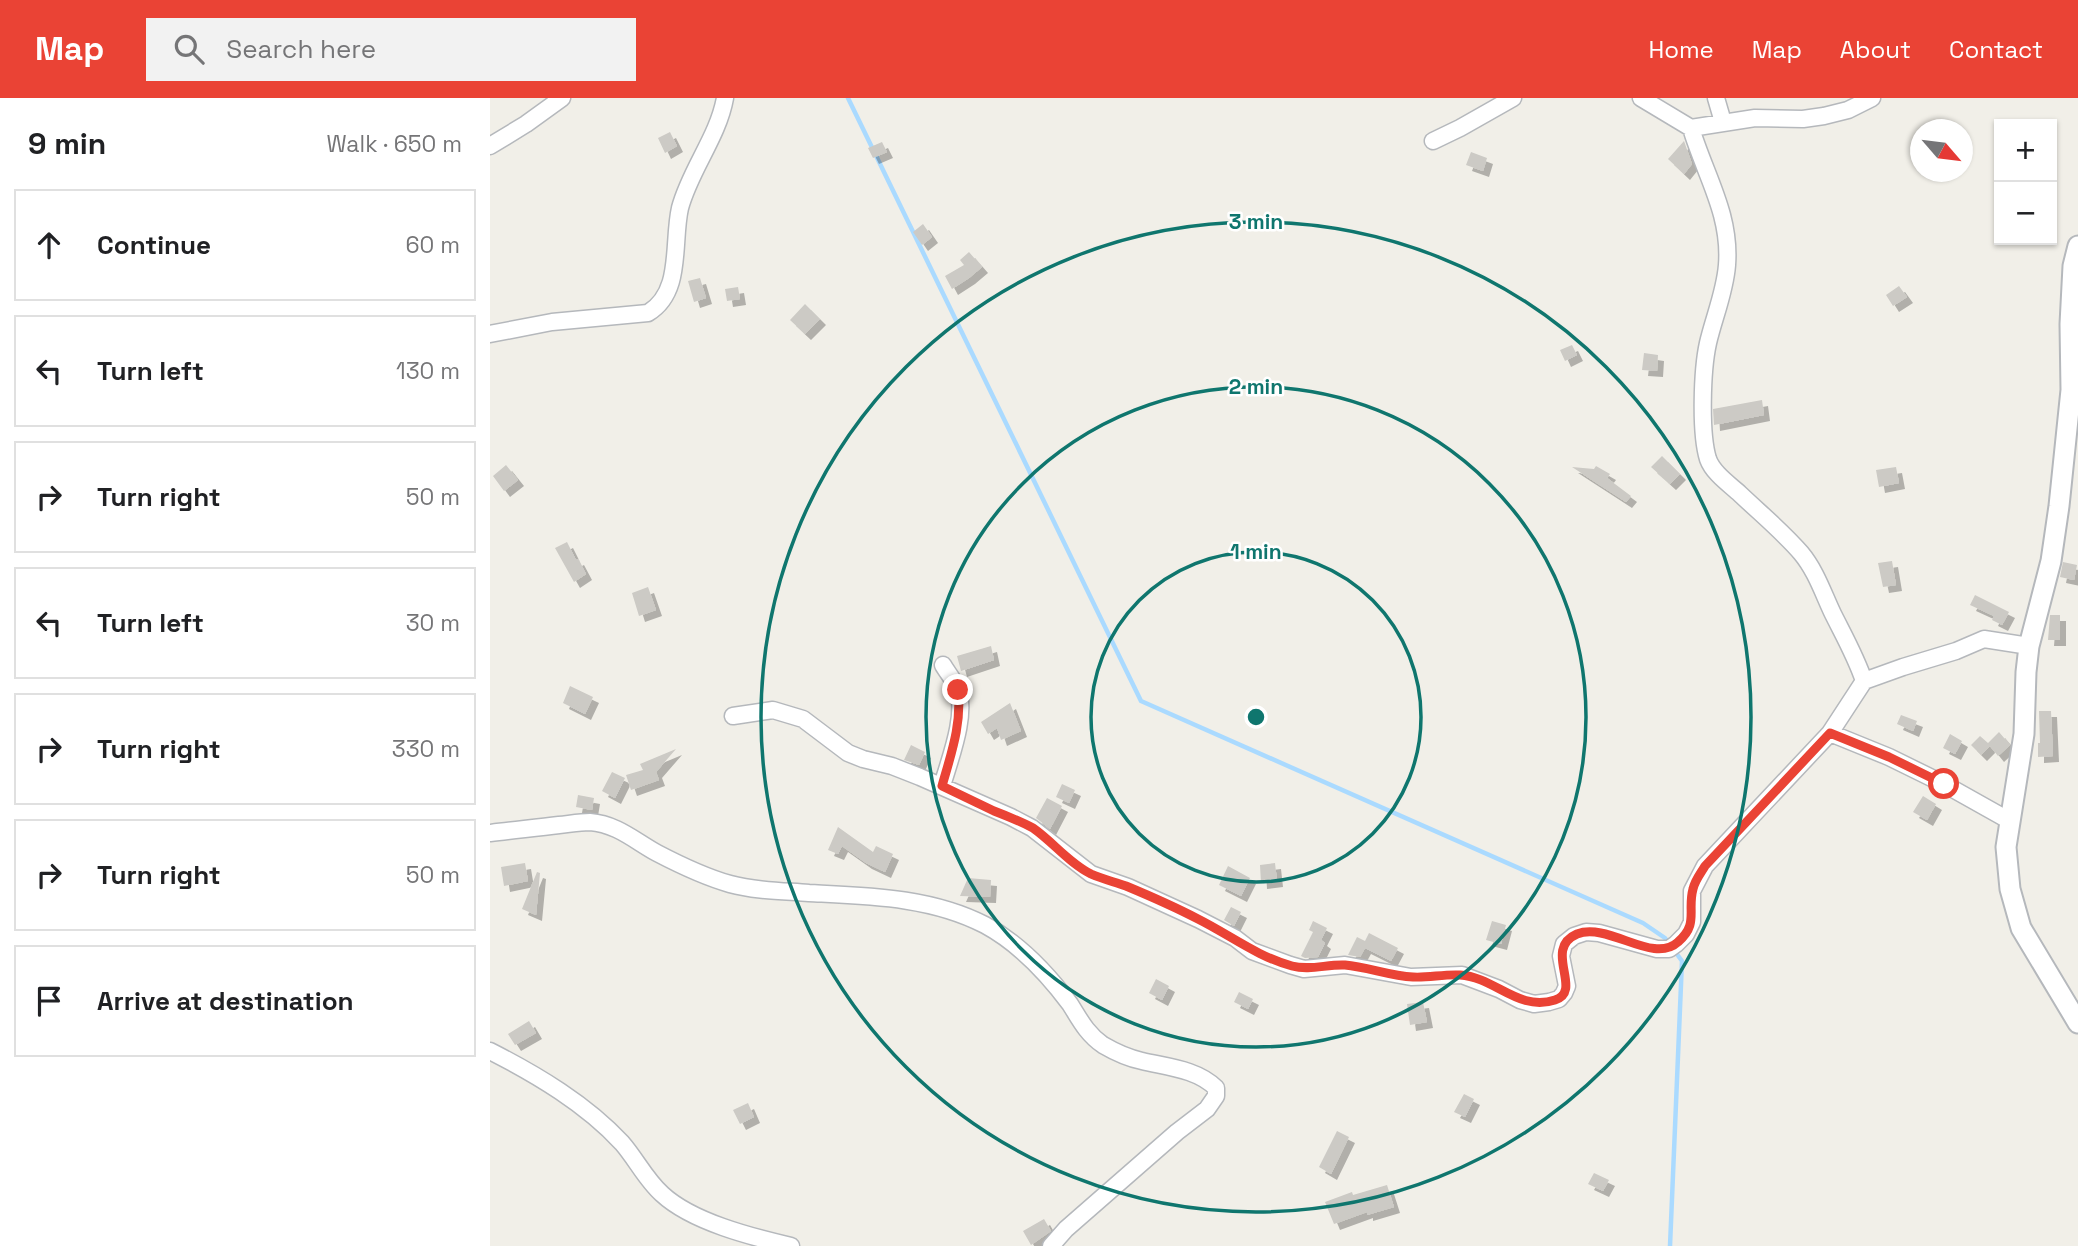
<!DOCTYPE html>
<html lang="en">
<head>
<meta charset="utf-8">
<style>
	body { margin:0; font-family:"Space Grotesk",sans-serif; background:#f2f2f2; color:#202124 }
	.controls { position:absolute; right:21px; top:21px; display:grid; overflow:hidden; border-radius:0px; box-shadow:0 2px 5px #0004 }
	.controls button { width:63px; height:63px; display:grid; place-items:center; padding:0; border:0; border-bottom:2px solid #e0e0e0; background:#fff; color:#202124; font:35px sans-serif }
	.compass { position:absolute; left:1420px; top:21px; width:63px; height:63px; border-radius:50%; background:#fff; box-shadow:0 2px 5px #0004; rotate:118deg }
	.stop { position:absolute; width:21px; height:21px; margin:-16px; border:5px solid #ea4335; border-radius:50%; background:#fff }
	.stop.end { background:#ea4335; border-color:#fff; box-shadow:0 2px 7px #0008 }
	.list { margin:0; padding:0; list-style:none }
	h2 { display:flex; justify-content:space-between; align-items:center; height:91px; margin:0; padding:0 28px; font-size:30px }
	h2 small { font-size:23px; font-weight:400; color:#757577 }
	.list li { display:grid; grid-template-columns:46px 1fr auto; gap:21px; align-items:center; box-sizing:border-box; height:112px; margin:0 14px 14px; padding:0 14px; border:2px solid #e0e0e0; border-radius:0px }
	.list b { display:block; font-size:26px; white-space:nowrap }
	.list em { font-size:23px; font-style:normal; color:#757577 }
	.icon { flex:none; width:38px; height:38px; fill:none; stroke:currentColor; stroke-width:2; stroke-linecap:round; stroke-linejoin:round }
	.map { position:relative; flex:none; width:1588px; height:1148px; overflow:hidden }
	header { display:flex; align-items:center; gap:42px; box-sizing:border-box; height:98px; padding:0 35px; background:#ea4335; color:#fff }
	header strong { font-size:33px }
	nav { display:flex; gap:38px; margin-inline-start:auto; font-size:24px }
	.search { width:490px; height:63px; background:#f2f2f2; display:flex; align-items:center; gap:18px; box-sizing:border-box; padding:0 24px; border-radius:0px; color:#757577; font-size:26px }
	main { display:flex }
	aside { flex:1; background:#fff }
	.map>svg:first-child { display:block }
	.lines { fill:none; stroke-linecap:round; stroke-linejoin:round }
	.stream { stroke:#aadaff; stroke-width:4.5 }
	.building { fill:#cccac5; filter:url(#shadow) }
	.minor-casing { stroke:#b5b8bc; stroke-width:19 }
	.tertiary-casing { stroke:#b5b8bc; stroke-width:23 }
	.minor { stroke:#fff; stroke-width:16 }
	.tertiary { stroke:#fff; stroke-width:19 }
	.route { stroke:#ea4335; stroke-width:9 }
	.ring { fill:none; stroke:#0f766e; stroke-width:3.5 }
	.centre { fill:#0f766e; stroke:#fff; stroke-width:3.5 }
	.ring-label { font-size:21px; text-anchor:middle; font-weight:bold; fill:#0f766e; stroke:#fff; stroke-width:5; stroke-linejoin:round; paint-order:stroke }
</style>
</head>
<body>
<header>
<strong>Map</strong>
<div class="search"><svg class="icon" aria-label="search" viewBox="0 0 24 24"><circle cx="10" cy="10" r="6"/><path d="M15 15l6 6"/></svg>Search here</div>
<nav><a>Home</a><a>Map</a><a>About</a><a>Contact</a></nav>
</header>
<main>
<aside>
<h2>9 min<small>Walk · 650 m</small></h2>
<ul class="list">
<li><svg class="icon" aria-label="ahead" viewBox="0 0 24 24"><path d="M12 20V5M6 11l6-6 6 6"/></svg><div><b>Continue</b></div><em>60 m</em></li>
<li><svg class="icon" aria-label="left" viewBox="0 0 24 24"><path d="M17 20v-9H6M10 6l-5 5 5 5"/></svg><div><b>Turn left</b></div><em>130 m</em></li>
<li><svg class="icon" aria-label="right" viewBox="0 0 24 24"><path d="M7 20v-9h11M14 6l5 5-5 5"/></svg><div><b>Turn right</b></div><em>50 m</em></li>
<li><svg class="icon" aria-label="left" viewBox="0 0 24 24"><path d="M17 20v-9H6M10 6l-5 5 5 5"/></svg><div><b>Turn left</b></div><em>30 m</em></li>
<li><svg class="icon" aria-label="right" viewBox="0 0 24 24"><path d="M7 20v-9h11M14 6l5 5-5 5"/></svg><div><b>Turn right</b></div><em>330 m</em></li>
<li><svg class="icon" aria-label="right" viewBox="0 0 24 24"><path d="M7 20v-9h11M14 6l5 5-5 5"/></svg><div><b>Turn right</b></div><em>50 m</em></li>
<li><svg class="icon" aria-label="arrive" viewBox="0 0 24 24"><path d="M6 21V4h12l-3 4 3 4H6"/></svg><div><b>Arrive at destination</b></div></li>
</ul>
</aside>
<div class="map">
<svg width="1588" height="1148" viewBox="0 0 1588 1148">
	<defs>
		<filter id="shadow"><feDropShadow dx="6" dy="6" stdDeviation="0" flood-color="#0004"/></filter>
	</defs>
	<rect width="100%" height="100%" fill="#f1efe8"/>
	<g class="lines">
		<!-- stream -->
		<path class="stream" d="M358,0L651,603L1153,825L1175,840L1192,863L1180,1148"/>
	</g>
	<!-- building -->
	<path class="building" d="M180,34L187,48L175,55L168,40Z
		M1194,43L1202,66L1194,76L1178,61Z
		M392,44L397,54L383,60L378,50Z
		M981,54L997,60L993,73L976,67Z
		M433,126L442,139L432,147L423,134Z
		M479,154L492,169L479,180L462,191L455,178L474,167L470,162Z
		M210,180L216,200L204,204L198,183Z
		M1409,188L1417,199L1403,208L1396,197Z
		M248,189L250,201L237,203L235,191Z
		M315,206L330,221L315,236L300,222Z
		M1082,247L1087,257L1075,263L1070,252Z
		M1154,255L1168,257L1167,273L1152,272Z
		M1272,302L1274,317L1224,327L1223,311Z
		M1172,358L1190,376L1180,386L1161,369Z
		M16,367L28,382L14,393L3,378Z
		M1106,368L1120,376L1117,380L1141,398L1136,404L1082,369L1104,371Z
		M1406,369L1409,385L1389,389L1386,372Z
		M77,444L86,462L88,461L96,476L84,484L65,450Z
		M1402,463L1406,487L1393,489L1388,465Z
		M1573,464L1587,467L1584,482L1570,479Z
		M158,489L166,512L149,518L142,495Z
		M1485,497L1519,514L1512,527L1502,522L1504,518L1480,507Z
		M1560,517H1570V542H1558Z
		M501,548L504,562L471,573L467,558Z
		M80,588L103,599L95,616L73,605Z
		M520,605L531,633L511,642L507,630L498,636L491,624Z
		M1549,613H1561L1563,658L1548,659V645H1550Z
		M1411,617L1427,623L1423,633L1407,626Z
		M1509,634L1520,647L1508,658L1500,648L1491,657L1481,647L1490,638L1498,645Z
		M1460,636L1472,643L1465,656L1453,650Z
		M421,647L435,654L429,667L414,662Z
		M186,651L166,674L169,682L141,692L136,677L153,672L150,666Z
		M122,674L135,680L125,700L112,693Z
		M572,686L585,692L579,705L566,699Z
		M88,697L104,700L102,712L86,709Z
		M1433,698L1446,706L1437,722L1423,714Z
		M557,700L572,708L560,731L546,720Z
		M348,729L383,754L386,748L403,756L395,774L376,765L352,748L348,756L338,752Z
		M35,765L38,783L14,788L11,769Z
		M785,765L787,783L771,785L770,767Z
		M738,768L760,780L751,798L729,787Z
		M47,774L50,775L46,817L32,811Z
		M478,780L501,782L500,799L470,798Z
		M741,809L751,814L744,828L734,822Z
		M823,823L837,830L831,842L835,845L828,859L815,860L811,858L823,834L819,832Z
		M1002,823L1016,827L1011,846L996,842Z
		M879,835L908,850L901,863L875,850L870,859L858,857L867,839L875,843Z
		M666,881L679,888L672,902L659,895Z
		M749,894L763,901L758,911L744,904Z
		M933,904L937,924L920,927L917,906Z
		M39,923L46,935L25,947L18,936Z
		M974,996L984,1001L975,1019L964,1014Z
		M258,1005L264,1019L250,1026L243,1012Z
		M847,1033L859,1039L841,1076L829,1069Z
		M1104,1075L1119,1082L1113,1093L1098,1086Z
		M897,1087L904,1109L877,1117V1114L844,1126L835,1104L862,1094L863,1097Z
		M554,1121L561,1133L541,1147L533,1133Z"/>
	<g class="lines">
		<!-- minor casing -->
		<g class="minor-casing">
			<path id="minor" d="M1151,0L1201,30L1265,20L1313,21L1334,18L1358,12L1382,0
				M1226,0L1233,24
				M1201,30C1215,77 1241,116 1237,167C1235,194 1224,219 1218,245C1212,272 1210,335 1218,361C1223,375 1239,386 1250,396C1270,415 1293,434 1311,455C1326,473 1333,495 1343,516C1354,538 1366,559 1374,583
				M943,43L970,30L1023,0
				M0,48L36,26L72,0
				M0,236L62,224L158,215C193,194 182,145 190,110C200,72 228,39 235,0
				M243,618L283,612L313,621L358,655L373,661L402,668L430,679L521,719L542,730L601,776L638,789L708,821L745,840L762,853L800,867L814,871L855,867L921,879L972,877L1009,891L1030,902L1044,906L1059,904L1069,901L1074,895L1077,888L1071,858L1074,846L1084,838L1096,834L1109,835L1167,851H1179L1186,846L1196,836L1202,824V793L1215,768L1340,635L1374,583L1413,569L1466,553L1494,541L1539,548
				M1340,635L1399,659L1454,686L1520,723
				M452,688C459,663 478,616 467,590C464,582 457,574 453,567
				M0,735C23,732 46,730 69,727C79,726 90,724 100,724C127,726 145,743 167,755C190,767 215,779 240,786C266,793 293,793 319,795C379,798 441,799 495,827C530,846 557,875 580,906C590,922 597,936 613,947C625,954 638,960 652,963C677,969 707,971 726,990V998L717,1011L687,1034L576,1131L561,1148
				M0,953C47,977 96,1006 132,1045C146,1061 156,1082 172,1096C202,1124 262,1139 301,1148"/>
		</g>
		<!-- tertiary casing -->
		<g class="tertiary-casing">
			<path id="tertiary" d="M1588,148L1583,168L1580,226L1581,292L1569,408L1561,463L1539,548L1536,574L1534,636L1516,749L1520,791L1531,830L1588,925"/>
		</g>
		<!-- minor -->
		<use href="#minor" class="minor"/>
		<!-- tertiary -->
		<use href="#tertiary" class="tertiary"/>
	</g>
	<g class="lines">
		<!-- route -->
		<path class="route" d="M468,592C472,626 461,656 452,688C469,696 487,705 504,713C517,718 530,723 543,730C563,744 579,765 601,776C612,781 625,784 636,788C660,798 685,809 708,821C740,837 768,859 802,868C820,873 837,866 855,867C878,869 900,878 923,879C938,880 954,876 970,877C1005,879 1028,914 1065,902C1094,893 1052,851 1087,836C1119,824 1163,867 1188,844C1209,826 1197,813 1203,791C1205,782 1211,775 1215,768L1340,635L1399,659L1454,686"/>
	</g>
	<!-- distance rings -->
	<g class="ring">
		<circle cx="766" cy="619" r="165"/>
		<circle cx="766" cy="619" r="330"/>
		<circle cx="766" cy="619" r="495"/>
	</g>
	<circle cx="766" cy="619" r="10" class="centre"/>
	<g class="ring-label">
		<text x="766" y="131">3 min</text>
		<text x="766" y="296">2 min</text>
		<text x="766" y="461">1 min</text>
	</g>
</svg>
<div class="controls">
<button>+</button>
<button>−</button>
</div>
<svg class="compass" viewBox="-18 -18 36 36"><path d="M0-13l5 13h-10z" fill="#e53935"/><path d="M0 13l5-13h-10z" fill="#757577"/></svg>
<div class="stop" style="left:1454px;top:686px"></div>
<div class="stop end" style="left:468px;top:592px"></div>
</div>
</main>
</body>
</html>
